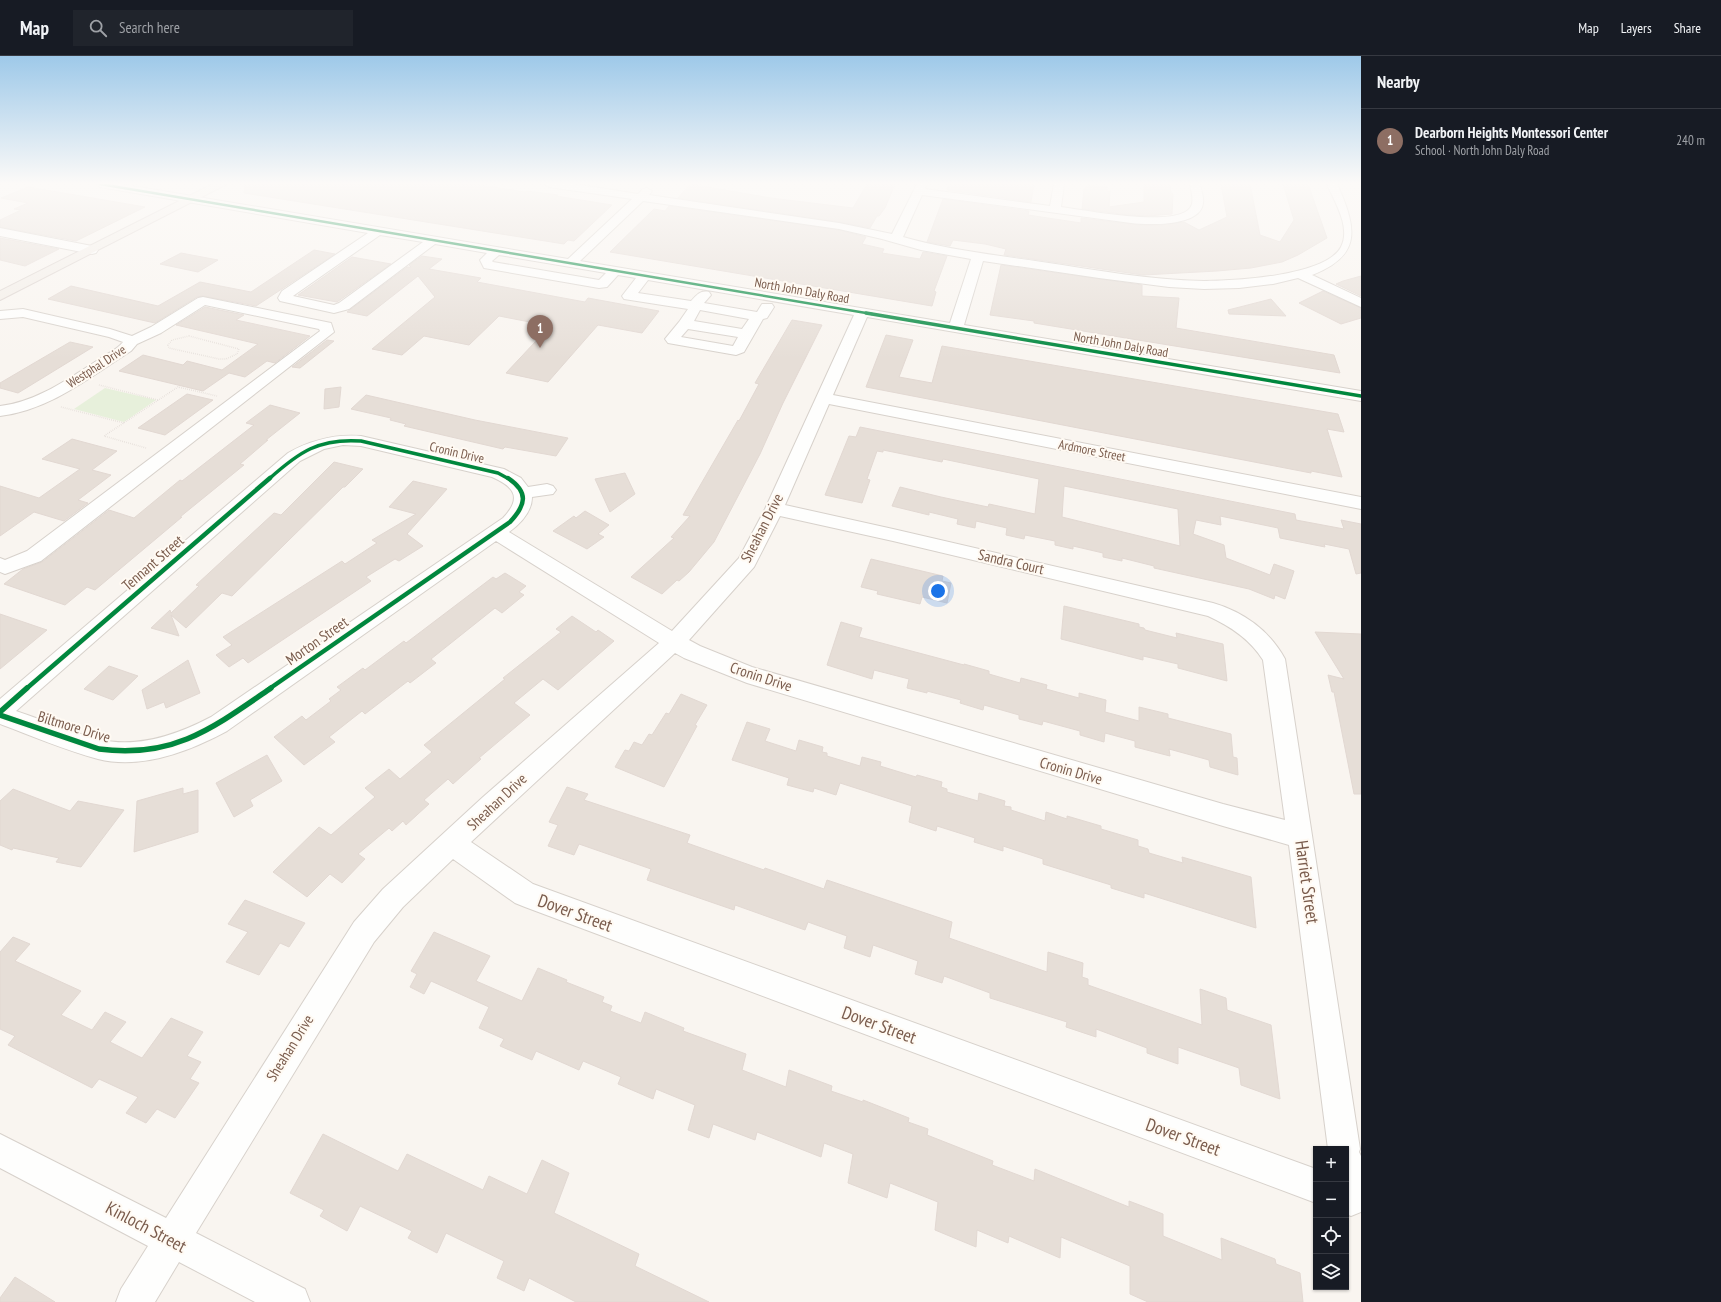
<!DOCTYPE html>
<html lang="en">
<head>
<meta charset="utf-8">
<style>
	body { margin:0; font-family:"PT Sans Narrow",sans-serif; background:#20242c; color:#f1f3f6 }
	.controls { position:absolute; right:12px; bottom:12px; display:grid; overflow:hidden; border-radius:0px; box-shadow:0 1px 3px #0004 }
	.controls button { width:36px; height:36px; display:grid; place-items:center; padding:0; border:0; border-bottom:1px solid #363941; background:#171b24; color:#f1f3f6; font:20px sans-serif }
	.you { position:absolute; left:938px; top:535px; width:14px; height:14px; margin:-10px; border:3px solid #fff; border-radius:50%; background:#1a73e8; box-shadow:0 0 0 6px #1a73e833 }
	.badge { display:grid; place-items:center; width:26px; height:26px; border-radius:50%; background:#d93025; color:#fff; font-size:13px; font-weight:700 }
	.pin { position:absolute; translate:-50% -33px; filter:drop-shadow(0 1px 2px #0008) }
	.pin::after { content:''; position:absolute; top:21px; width:14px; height:12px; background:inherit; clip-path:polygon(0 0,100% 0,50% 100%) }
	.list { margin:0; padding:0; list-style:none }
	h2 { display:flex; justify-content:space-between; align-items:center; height:52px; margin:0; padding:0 16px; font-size:17px }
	h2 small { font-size:13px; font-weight:400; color:#9ea1a6 }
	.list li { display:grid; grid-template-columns:26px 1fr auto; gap:12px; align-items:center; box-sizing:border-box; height:64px; padding:0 16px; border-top:1px solid #363941 }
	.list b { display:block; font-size:15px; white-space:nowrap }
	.list p { margin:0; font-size:13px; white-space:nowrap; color:#9ea1a6 }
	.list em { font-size:13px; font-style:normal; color:#9ea1a6 }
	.icon { flex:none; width:22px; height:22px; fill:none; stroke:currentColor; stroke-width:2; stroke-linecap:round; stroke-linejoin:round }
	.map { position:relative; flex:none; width:1361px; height:1246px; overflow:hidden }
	header { display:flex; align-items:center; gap:24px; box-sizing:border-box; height:56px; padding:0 20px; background:#171b24; border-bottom:1px solid #363941 }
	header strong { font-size:19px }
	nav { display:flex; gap:22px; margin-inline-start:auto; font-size:14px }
	.search { width:280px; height:36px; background:#20242c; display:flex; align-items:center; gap:10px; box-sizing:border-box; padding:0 14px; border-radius:0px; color:#9ea1a6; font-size:15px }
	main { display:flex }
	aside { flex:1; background:#171b24 }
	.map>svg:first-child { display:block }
	.green { fill:#e7f0db }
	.building { fill:#e6ded7; stroke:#e2d8d2; fill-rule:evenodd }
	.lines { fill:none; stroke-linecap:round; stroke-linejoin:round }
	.minor-casing { stroke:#d7d1cb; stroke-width:2 }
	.major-casing { stroke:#dad1cc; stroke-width:2 }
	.path { stroke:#dcd5d0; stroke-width:1.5; stroke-dasharray:0.5 1.5; stroke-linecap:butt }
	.minor { fill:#fefefd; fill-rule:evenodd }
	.major { fill:#f3eee8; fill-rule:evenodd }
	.cycleway-far3-casing { stroke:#fffaf3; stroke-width:4 }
	.cycleway-far2-casing { stroke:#fffaf3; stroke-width:5 }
	.cycleway-far1-casing { stroke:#fffaf3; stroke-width:6 }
	.cycleway-casing { stroke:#fffaf3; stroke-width:8 }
	.cycleway-far3 { stroke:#00873e; stroke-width:2.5 }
	.cycleway-far2 { stroke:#00873e; stroke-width:3.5 }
	.cycleway-far1 { stroke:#00873e; stroke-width:4.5 }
	.cycleway { stroke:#00873e; stroke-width:5.5 }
	.labels { text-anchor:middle; stroke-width:4; stroke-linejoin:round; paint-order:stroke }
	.far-street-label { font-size:13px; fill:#7a5c4d; stroke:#fffaf3 }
	.street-label { font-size:15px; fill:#7a5c4d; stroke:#fffaf3 }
	.near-street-label { font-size:18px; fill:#7a5c4d; stroke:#fffaf3 }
</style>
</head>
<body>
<header>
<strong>Map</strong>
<div class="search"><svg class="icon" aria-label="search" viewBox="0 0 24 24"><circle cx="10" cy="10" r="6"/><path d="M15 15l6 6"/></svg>Search here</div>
<nav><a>Map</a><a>Layers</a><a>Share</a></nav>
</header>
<main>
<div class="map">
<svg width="1361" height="1246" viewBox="0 0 1361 1246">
	<rect width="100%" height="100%" fill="#f9f5f0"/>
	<!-- green -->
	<path class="green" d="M105,332L156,344L124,366L74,353Z"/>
	<!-- building -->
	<path class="building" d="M245,128H474L525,136L527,135L558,139L556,140L612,149L574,185L568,184L564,188L244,137Z
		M690,128L771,142L853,152L867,128H895L885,152L879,160H877L870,172L839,166L678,142Z
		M949,128H1034L1031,146L947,134Z
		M1144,128H1170L1171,137L1173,138L1172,158L1148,160L1129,159L1082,153L1084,133H1086V129L1107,131V135H1110L1109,151L1144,146Z
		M1221,128H1250L1260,179L1280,186L1294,164L1283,128H1308L1327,182L1298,199L1282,206L1251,212L1217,215L1143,219L1004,199L1006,193L985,188L953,184L950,190L927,186L943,143L1029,155L1028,159L1081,167V162L1139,169H1161L1184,166L1199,174L1227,161Z
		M28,131L81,140L145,151L76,185L0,171V164L21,154L14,153L28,147L1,142Z
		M669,150L839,174L866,181L862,188L884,193L882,197L920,203L923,196L947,200L934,235L936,236L932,250L610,196L654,153L665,155Z
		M0,182L59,193L25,210L0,204Z
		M314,194L335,198L256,250L203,240L197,241L155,267L48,243L71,230L158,250L200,226L251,236Z
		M181,197L218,204L198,216L160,208Z
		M422,200L442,203L429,213L481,222L477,226L585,246L588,242L659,255L642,277L598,269L548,326L506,317L550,270L499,260L469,289L424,280L402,299L372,293L435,241L418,220L367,260L347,256L407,211H411L409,209Z
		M352,201L391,208L337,246L298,239Z
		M1001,209L1142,229V240L1179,242L1176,272L1334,299L1340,317L1034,267V265L990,259Z
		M1361,220V240L1336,228L1343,225Z
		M1323,235L1361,252V262L1341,268L1299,247Z
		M1271,243L1286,260L1229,258L1228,254Z
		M205,251L244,259L236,264L310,280L275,307L267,305L245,321L229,317L203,335L119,315L143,299L183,309L187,305L222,314L258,288L176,269Z
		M792,264L822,269L783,347L760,398L714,486L689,516L679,525L677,524L662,538L631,521L674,482L671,481L690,460L683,459L738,364L739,365L759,328L755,327Z
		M886,279L913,284L899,321L932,327L942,290L1338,358L1344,376L1327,373L1342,421L1311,415V417L866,331Z
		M327,284L334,285L300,312L292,311Z
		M70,286L93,291L18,337L0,332V327Z
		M341,331L339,351L324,353L325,333Z
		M187,338L213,344L165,379L138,372Z
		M366,339L475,364L568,382L556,400L505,391L503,393L404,370L406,368L390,364L391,362L351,353Z
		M270,349L300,357L266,384H268L240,408L244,409L180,461H182L95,534L87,531L65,549L4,528L23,513L42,506L109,454L134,462L180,424L182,425L254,369L246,367Z
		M860,371L1295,458L1296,464L1344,473L1341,464L1361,468V517L1356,518L1349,493L1324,488L1325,491L1280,482L1278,472L1220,460L1221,469L1196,464L1193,478L1224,489L1226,502L1270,519L1274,508L1294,515L1285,543L1275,539L1274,543L1249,533L1154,512V510L1122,502V505L1103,501V497L1073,490V493L1055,489V485L1025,479L1024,483L1006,479L1007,472L976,465L975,472L957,468L958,463L929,456V459L892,450L900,431L941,441L988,451L989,448L1035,458L1039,423L943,403L942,406L883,394V396L877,395L867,423L870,424L862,447L825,439L849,380L856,381ZM1064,430L1178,453L1180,490L1062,461Z
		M72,383L117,395L92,414L111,419L78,444L88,447L64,465L34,456L0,480V430L39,442L80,413L42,403Z
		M334,406L363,413L345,431H343L232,540L222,537L186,572L171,559L179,580L151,572L170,554L171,557L199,530L196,529L274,457L281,459Z
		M625,417L635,438L610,456L595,423Z
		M413,425L447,433L407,478L423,490L399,505L395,503L366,521L371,525L248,607L243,602L229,611L216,599L232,589L223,581L342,505L345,508L377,487L372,484L416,458L389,451Z
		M585,455L609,469L598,478L604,481L587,493L553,475L574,460L576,462Z
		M871,503L943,520L942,525L951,527L947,547L922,541L920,548L877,538L878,535L861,531Z
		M505,517L526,530L519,536L524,539L502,557L495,552L431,603L436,607L410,627L408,625L365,658L362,655L329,681L335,686L304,709L274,681L302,660L306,664L331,645L329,643L341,634L337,631L363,612L365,614L404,585L406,587L493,521L496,523Z
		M1064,550L1139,568V571L1144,572L1145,574L1177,582L1176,577L1223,588L1227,625L1178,612V608L1143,600V604L1061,583Z
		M0,558L47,574L0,613Z
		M572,560L596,576L598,574L614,585L558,634L543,623L514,647L530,659L479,702L481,703L453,728L448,723L424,744L429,748L406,769L403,765L392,775L389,772L358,798L365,803L342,827L330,818L307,841L273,816L319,771L331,779L375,741L365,732L389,713L400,723L432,696L424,689L505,623L503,622L561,576L556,573Z
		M841,566L862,572L859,581L964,609V608L989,615V618L1020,627L1021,622L1047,629L1046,633L1079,642V637L1106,644L1105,656L1139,665V651L1168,658V662L1231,678L1233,701L1237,702L1238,719L1210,711L1209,704L1169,693L1170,700L1135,691V685L1105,677L1104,686L1080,679V675L1043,665L1042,669L1019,663V659L984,649L983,654L960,647L961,644L927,635V637L907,632L909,623L874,614L872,623L827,609Z
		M1315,576L1361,578V738H1354L1334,636H1332L1328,619L1344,623Z
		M188,604L200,637L166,652L164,646L147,653L142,634Z
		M109,610L138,620L113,644L84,633Z
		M681,638L707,649L695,669L697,670L664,731L615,711L625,694L629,695L634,686L642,689L649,678L652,679L666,657L669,658Z
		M747,666L770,673L765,685L796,695L799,684L823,691L822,696L827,697V700L860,710L862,701L881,706L880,710L916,721L917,719L942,726L941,731L947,733V736L978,745L979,737L1005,745L1004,750L1011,751V754L1045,765L1046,756L1067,763V760L1101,770V773L1138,784V790L1148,793L1149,797L1183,807L1182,801L1251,821L1256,872L1144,837V842L1111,832V829L1043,808V803L1003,790V795L974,786L975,782L937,770L936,775L909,766L912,750L840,727L836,739L814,732L813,736L787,729L789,722L732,704Z
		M267,699L282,725L250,744L253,750L234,761L216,727Z
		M567,731L588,738L584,744L690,779L687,787L764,814L765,812L824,833L827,824L952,866L949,882L1047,916L1048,896L1083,907L1082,921L1088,923V929L1202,969L1200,933L1226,942L1227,954L1271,969L1280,1043L1241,1029L1239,1012L1178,991V1008L1147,997V992L1096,973V981L1066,971L1067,966L990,942V937L944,920L942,927L915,918L918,905L873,889L870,901L844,892L847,880L808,866L805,874L735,849L734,854L670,832L647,824L651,813L579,788L574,799L548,790L558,769L549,766Z
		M183,732V738L198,734V776L134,796L137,745Z
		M13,733L70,755L78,745L124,754L81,811L56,806L59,802L13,792L12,794L0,789V745Z
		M245,844L305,867L289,891L280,887L259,919L226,906L248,876L228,868Z
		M434,876L490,900L476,925L522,945L538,912L567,924L566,926L604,941L602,946L612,950L610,955L641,967L645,956L684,972L683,975L746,998L742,1014L786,1031L789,1014L832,1030L831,1035L863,1046V1044L909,1062L908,1066L928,1073L927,1079L993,1105L992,1109L1034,1125L1035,1113L1129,1151V1145L1163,1158V1180L1222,1204L1221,1182L1275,1203L1276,1208L1300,1217L1303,1246H1148L1130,1238V1210L1061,1181L1060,1202L1009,1180L1008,1187L977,1174L976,1191L935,1174L938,1146L890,1127L887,1142L848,1127L853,1098L824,1087L821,1101L757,1076L755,1084L713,1068L709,1082L688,1074L695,1049L656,1033L653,1043L618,1028L621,1021L583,1005L579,1014L536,995L532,1004L500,990L504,983L479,972L489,951L431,925L424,938L410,931L417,918L411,915Z
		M13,881L30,888L15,905L81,935L61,959L92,974L105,956L126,966L110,986L142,1002L171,962L203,976L187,1000L201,1006L190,1023L199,1027L175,1062L157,1053L146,1067L126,1057L138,1041L99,1023L92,1032L8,989L15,980L0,973V896Z
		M323,1078L398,1115L407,1098L483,1134L489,1120L527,1138L542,1104L569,1117L554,1157L639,1198L635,1210L709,1246H576L529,1222L524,1235L497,1222L504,1205L446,1177L437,1197L408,1182L412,1175L360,1150L347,1175L320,1160L324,1154L290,1137Z
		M15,1221L55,1246H0V1242Z"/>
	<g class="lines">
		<!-- minor casing -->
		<g class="minor-casing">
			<path id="minor" d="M95,128H121L568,203L632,143L549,131L544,128H574L638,138L643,133L647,132L652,135L649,139L839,167L892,178L917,128H927L925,133L1050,150L1054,128H1064L1061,151C1085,154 1174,172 1190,152C1195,146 1191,135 1190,128H1200C1201,134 1204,141 1203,147C1201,171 1148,169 1131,167L922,139L903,181C949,194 995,199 1042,206C1096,214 1150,224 1204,225C1234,225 1326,220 1341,191C1351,171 1335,147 1327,128H1337C1358,174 1361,200 1312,219L1361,242V251L1298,222L1273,228L1239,232L1204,233L1169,231L1099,222L983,205L964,269L1361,335V345L867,261L833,339L1361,441V453L829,348L785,449L893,473L1213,547C1244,556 1270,575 1285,603L1360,1093L1359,1096L1361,1100V1156L1351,1160L1346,1158V1093H1328L1289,789L1223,770L747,627L684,602L675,597L471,786L533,828L1316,1113V1147L525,851L515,847L453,803L403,851L374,886L196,1177L305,1233L310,1246H255L179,1206L155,1246H116L121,1233L148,1190L0,1112V1078L166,1162L354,866L383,833L483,741L659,587L496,485L227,675C190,695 142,714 98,703C65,694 32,680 0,668V643L288,397C311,384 335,378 361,380L504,413L521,422L528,431L547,428L553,430L556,434L553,438L532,441C532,456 520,468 509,476L672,575L739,502L765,453L854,259L648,224L638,237L691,245C697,239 700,234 709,236L711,239L704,247L757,256L762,248H772L774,251L767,262L763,263L744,296L736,299L668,287L665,283L679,266L688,253L624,243L622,240L636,222L618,219L607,231L599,232L484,212L480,204L487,197L435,188L349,253L334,257L280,245L278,242L282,235L368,177L100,131ZM643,145L839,173L882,183L921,194L971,203L950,267L580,205ZM380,179L423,186L339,247L334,249L293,240ZM499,199L606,217L599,224L493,206L492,205ZM700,254L749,263L742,273L694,265ZM688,273L738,281L733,290L681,281ZM343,389L361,390L492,421C515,431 522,442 503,462L211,661C177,679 137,693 98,683C71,676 43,664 16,655L300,405L324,393ZM780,460L893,485L1208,560C1230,570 1250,583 1263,604L1285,764L1223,748L752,611L700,590L689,584L754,511Z
				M0,172L92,190L96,191L98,194L96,197L92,198L0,180Z
				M203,241L331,267L334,276L41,505L5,518L0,516V502L5,504L27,495L320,275L319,273L205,249L161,277L137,288L131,295C90,321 50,354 0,360V350C36,346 68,323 98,304C106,298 117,294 123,286L109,281L23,261L0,263V255L23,253L110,273L132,280L151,271L198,242Z"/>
		</g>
		<!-- major casing -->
		<g class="major-casing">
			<path id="major" d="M213,128H227L0,244V235Z"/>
		</g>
		<!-- path -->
		<path class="path" d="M189,280L239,293L237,298L226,303H219L169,292L168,289L172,284Z
			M99,329L158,344
			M61,351L124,367
			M146,392L104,380L178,331L217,340"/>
		<!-- minor -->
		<use href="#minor" class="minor"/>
		<!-- major -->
		<use href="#major" class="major"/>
		<!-- cycleway-far3 casing -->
		<g class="cycleway-far3-casing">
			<path id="cycleway-far3" d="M100,128L872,258"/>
		</g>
		<!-- cycleway-far2 casing -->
		<g class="cycleway-far2-casing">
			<path id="cycleway-far2" d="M866,257L1361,340
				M269,423C299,396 319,382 361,385L498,417L509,423"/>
		</g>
		<!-- cycleway-far1 casing -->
		<g class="cycleway-far1-casing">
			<path id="cycleway-far1" d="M26,633L270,422
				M269,633L510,466C526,449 529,436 508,422"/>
		</g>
		<!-- cycleway casing -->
		<g class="cycleway-casing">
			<path id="cycleway" d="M0,656L27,632
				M0,659L99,693C173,703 213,672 271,632"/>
		</g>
		<!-- cycleway-far3 -->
		<use href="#cycleway-far3" class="cycleway-far3"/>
		<!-- cycleway-far2 -->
		<use href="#cycleway-far2" class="cycleway-far2"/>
		<!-- cycleway-far1 -->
		<use href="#cycleway-far1" class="cycleway-far1"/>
		<!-- cycleway -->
		<use href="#cycleway" class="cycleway"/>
	</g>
	<!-- sky -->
	<linearGradient id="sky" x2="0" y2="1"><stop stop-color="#9ec9e9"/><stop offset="0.42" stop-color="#fcfaf8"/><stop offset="1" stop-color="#fcfaf8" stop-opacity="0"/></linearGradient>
	<rect width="1361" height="303" fill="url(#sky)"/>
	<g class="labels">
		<!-- far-street labels -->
		<g class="far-street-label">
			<text transform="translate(802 234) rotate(10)" y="5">North John Daly Road</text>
			<text transform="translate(1121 288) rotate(10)" y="5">North John Daly Road</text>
			<text transform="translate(96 310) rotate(-33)" y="5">Westphal Drive</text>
			<text transform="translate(1092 394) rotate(11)" y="5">Ardmore Street</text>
			<text transform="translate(457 396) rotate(13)" y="5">Cronin Drive</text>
		</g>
		<!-- street labels -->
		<g class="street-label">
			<text transform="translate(762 472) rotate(-63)" y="5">Sheahan Drive</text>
			<text transform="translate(1011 506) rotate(13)" y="5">Sandra Court</text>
			<text transform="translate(153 507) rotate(-41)" y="5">Tennant Street</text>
			<text transform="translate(317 585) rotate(-35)" y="5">Morton Street</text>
			<text transform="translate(761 621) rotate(18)" y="5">Cronin Drive</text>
			<text transform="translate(74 671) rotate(17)" y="5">Biltmore Drive</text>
			<text transform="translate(1071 715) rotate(16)" y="5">Cronin Drive</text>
			<text transform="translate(497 746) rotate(-43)" y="5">Sheahan Drive</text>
			<text transform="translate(290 992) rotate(-58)" y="5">Sheahan Drive</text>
		</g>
		<!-- near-street labels -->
		<g class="near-street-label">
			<text transform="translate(1307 826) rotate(82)" y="6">Harriet Street</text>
			<text transform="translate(575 857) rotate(20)" y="6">Dover Street</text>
			<text transform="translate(879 969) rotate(20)" y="6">Dover Street</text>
			<text transform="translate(1183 1081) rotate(20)" y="6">Dover Street</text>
			<text transform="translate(146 1171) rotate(28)" y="6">Kinloch Street</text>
		</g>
	</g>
</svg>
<div class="controls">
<button>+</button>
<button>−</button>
<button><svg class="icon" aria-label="locate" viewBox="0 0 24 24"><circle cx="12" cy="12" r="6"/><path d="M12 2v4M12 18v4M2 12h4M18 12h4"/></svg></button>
<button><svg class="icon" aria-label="layers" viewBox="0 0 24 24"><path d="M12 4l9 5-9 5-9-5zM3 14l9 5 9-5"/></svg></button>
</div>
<div class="you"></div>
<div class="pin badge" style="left:540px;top:292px;background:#8d6e63">1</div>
</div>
<aside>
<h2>Nearby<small></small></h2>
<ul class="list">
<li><span class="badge" style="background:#8d6e63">1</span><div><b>Dearborn Heights Montessori Center</b><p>School · North John Daly Road</p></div><em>240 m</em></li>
</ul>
</aside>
</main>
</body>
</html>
